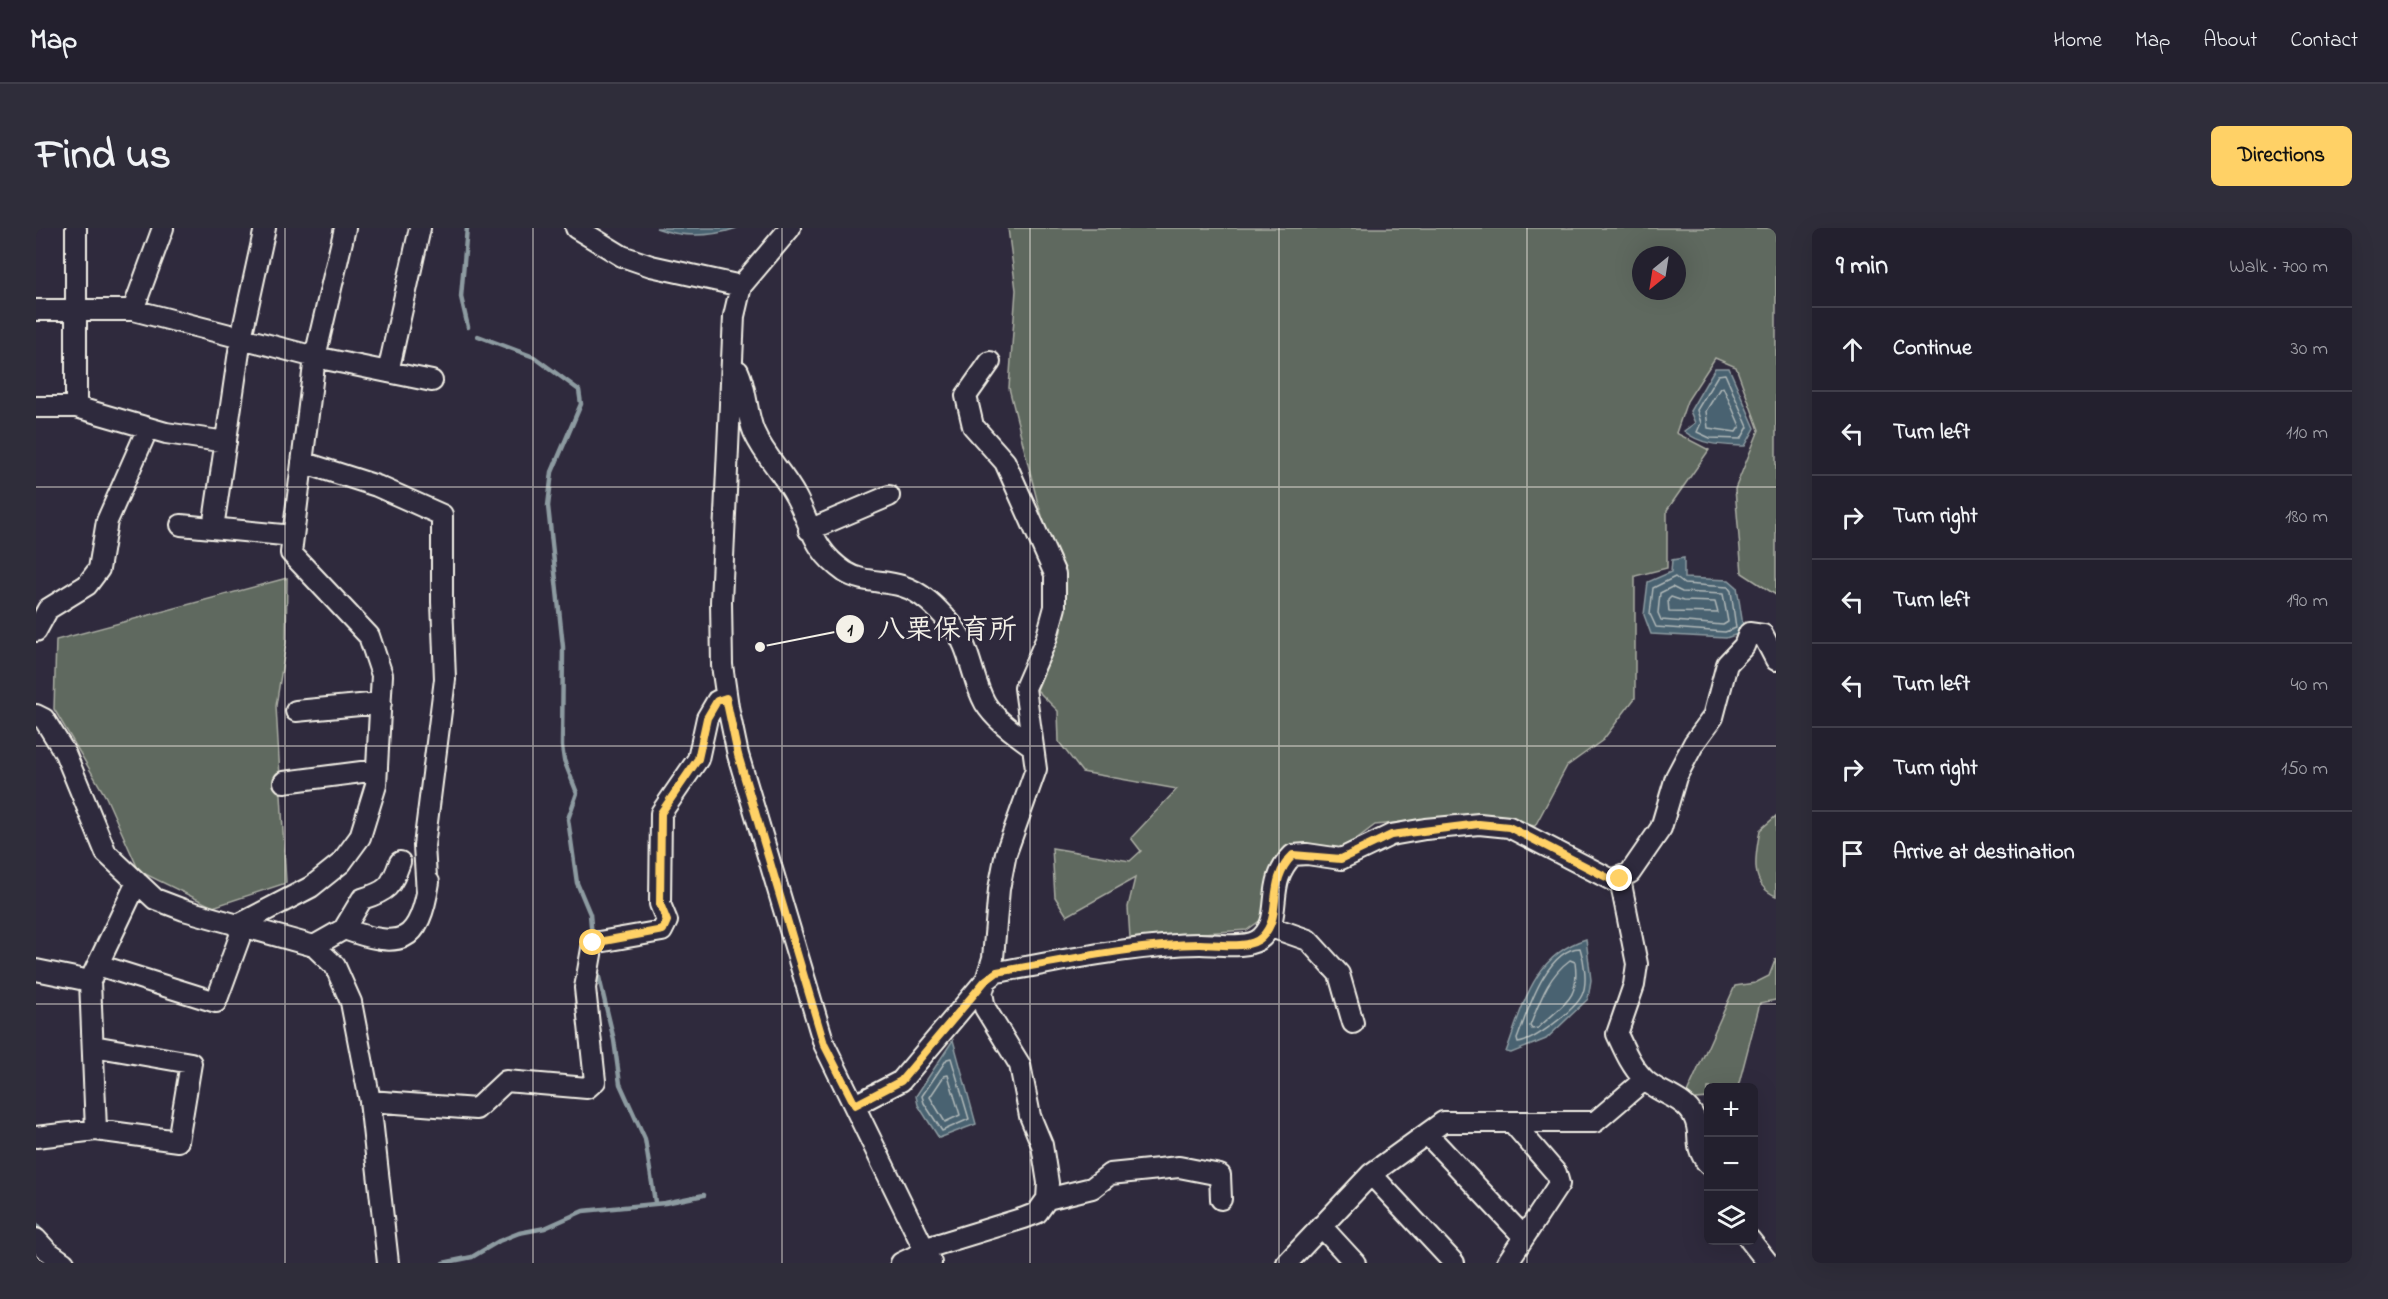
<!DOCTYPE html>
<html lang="en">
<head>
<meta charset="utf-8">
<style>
	body { margin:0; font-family:"Indie Flower","Klee One",sans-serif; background:#2f2d3a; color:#f1f3f6 }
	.controls { position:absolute; right:18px; bottom:18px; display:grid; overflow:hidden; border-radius:9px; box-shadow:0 6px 24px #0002 }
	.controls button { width:54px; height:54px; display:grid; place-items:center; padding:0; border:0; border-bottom:2px solid #403e4a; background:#23202e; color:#f1f3f6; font:30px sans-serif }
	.compass { position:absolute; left:1596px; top:18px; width:54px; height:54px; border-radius:50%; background:#23202e; box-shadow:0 6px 24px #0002; rotate:210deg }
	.stop { position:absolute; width:18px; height:18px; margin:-14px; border:4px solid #ffd166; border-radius:50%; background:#fff }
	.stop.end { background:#ffd166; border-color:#fff; box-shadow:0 2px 6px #0008 }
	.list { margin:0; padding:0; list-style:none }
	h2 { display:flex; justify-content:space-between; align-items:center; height:78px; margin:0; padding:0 24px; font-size:26px }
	h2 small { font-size:20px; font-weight:400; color:#a3a3aa }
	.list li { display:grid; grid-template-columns:39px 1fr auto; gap:18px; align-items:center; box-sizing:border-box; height:84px; padding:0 24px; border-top:2px solid #403e4a }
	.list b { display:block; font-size:22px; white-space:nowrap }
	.list em { font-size:20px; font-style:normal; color:#a3a3aa }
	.icon { flex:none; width:33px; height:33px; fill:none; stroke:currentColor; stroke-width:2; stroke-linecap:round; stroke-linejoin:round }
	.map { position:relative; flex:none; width:1740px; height:1035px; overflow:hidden; border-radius:9px }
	header { display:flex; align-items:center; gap:36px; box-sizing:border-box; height:84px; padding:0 30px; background:#23202e; border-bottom:2px solid #403e4a }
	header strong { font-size:28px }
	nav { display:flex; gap:33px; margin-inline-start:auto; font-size:21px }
	.intro { display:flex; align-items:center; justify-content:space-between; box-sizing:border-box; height:144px; padding:0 36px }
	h1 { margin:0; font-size:42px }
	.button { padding:15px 27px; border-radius:9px; background:#ffd166; color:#111; font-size:21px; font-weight:700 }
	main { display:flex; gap:36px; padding:0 36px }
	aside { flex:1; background:#23202e; border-radius:9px; box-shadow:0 6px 24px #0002 }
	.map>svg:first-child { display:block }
	.green { fill:#5f695e; stroke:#aaada3; stroke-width:1.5; fill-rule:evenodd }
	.water { fill:#496271; stroke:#8d9ba1; stroke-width:1.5 }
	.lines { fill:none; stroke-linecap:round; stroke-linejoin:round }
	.shore { stroke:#b0b8b8; stroke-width:1.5 }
	.stream { stroke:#8d9ba1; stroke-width:4.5 }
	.minor-casing { stroke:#f4f1e8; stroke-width:24 }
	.minor { stroke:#2f2a3d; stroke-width:20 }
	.rail-casing { stroke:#f4f1e8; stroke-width:7 }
	.rail { stroke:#2f2a3d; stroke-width:4.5; stroke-dasharray:14; stroke-linecap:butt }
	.route { stroke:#ffd166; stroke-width:8 }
	.grid { fill:none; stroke:#f4f1e8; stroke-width:1.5; stroke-opacity:0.55 }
	.leader { fill:none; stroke:#f4f1e8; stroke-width:2 }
	.callout-dot { fill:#f4f1e8; stroke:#2f2a3d; stroke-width:2 }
	.mark-label { font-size:18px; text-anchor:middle; font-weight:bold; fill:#111 }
	.callout-label { font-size:28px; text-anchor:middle; font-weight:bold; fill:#f4f1e8; stroke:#2f2a3d; stroke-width:5; stroke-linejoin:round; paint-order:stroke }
</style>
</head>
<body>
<header>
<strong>Map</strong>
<nav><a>Home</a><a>Map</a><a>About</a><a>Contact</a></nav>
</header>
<div class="intro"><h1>Find us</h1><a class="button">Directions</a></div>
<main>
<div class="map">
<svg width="1740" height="1035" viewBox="0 0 1740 1035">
	<rect width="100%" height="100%" fill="#2f2a3d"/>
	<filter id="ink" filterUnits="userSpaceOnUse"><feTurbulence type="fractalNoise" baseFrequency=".0167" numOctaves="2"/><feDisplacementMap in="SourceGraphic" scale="12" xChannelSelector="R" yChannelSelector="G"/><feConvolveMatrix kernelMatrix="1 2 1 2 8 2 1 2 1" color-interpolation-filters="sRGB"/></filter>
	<g filter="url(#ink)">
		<!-- green -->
		<path class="green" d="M972,0H1740V367L1706,345L1699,261L1723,202L1700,139L1679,130L1651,173L1640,205L1673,222L1631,282V340L1599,348V470L1567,512L1531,538L1499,598L1437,587L1339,597L1303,624L1256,620L1226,691L1211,702L1094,710L1092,679L1099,650L1031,688L1019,669L1016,620L1094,633L1105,623L1095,610L1141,561L1046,544L1023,514L1022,483L1001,462L1025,403V348L1001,272L973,160L980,62ZM1605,27H1641V63H1605Z
			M251,350L250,415L240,478L250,655L177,679L103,643L70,569L18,481L20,412Z
			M1740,588V668C1712,657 1720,625 1724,602Z
			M1740,730V772L1724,775L1702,859L1672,860V870L1648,872L1699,758L1719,755L1733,748Z"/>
		<!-- water -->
		<path class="water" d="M620,0H701C674,9 647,10 620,0Z
			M1679,140H1693L1719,200L1709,218C1687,217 1666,218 1648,203L1659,195L1654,183Z
			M1648,330V350L1693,352L1701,359L1708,404L1690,410L1615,406L1608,387L1612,354L1635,344L1636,332Z
			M1550,711L1555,752L1552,771L1510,811L1475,825L1470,824C1487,778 1497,727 1550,711Z
			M917,812L940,896L903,910L882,877L880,868Z"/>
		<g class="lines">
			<!-- shore -->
			<path class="shore" d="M1689,146L1712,199L1705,211L1674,210L1661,204L1665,195L1661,182L1682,147Z
				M1687,159L1704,198L1700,204L1672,200L1670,183L1684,160Z
				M1639,349L1648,356L1692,359L1695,363L1700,400L1689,404L1620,399L1614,386L1617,360Z
				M1636,359L1646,364L1687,366L1692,394L1687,397L1625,392L1622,385L1624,365Z
				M1635,369L1647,373L1679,374L1682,385L1633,384L1632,372Z
				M1544,720C1548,732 1552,755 1546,767C1539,782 1498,813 1482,815L1481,811C1491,785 1510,721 1544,720Z
				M1534,732L1539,734C1544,772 1528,775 1502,800L1496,801L1494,798C1504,773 1512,748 1534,732Z
				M915,830L933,891L906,903L888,875L886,868L911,831Z
				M912,847L924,887L909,894L894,869L908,848Z"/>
			<!-- stream -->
			<path class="stream" d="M431,0L425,69L432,99
				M442,108L498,129L543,162L545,176L516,244L512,278L527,419L526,518L528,532L541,565L532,591L541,655L554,686L556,709
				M561,741L578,812L584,856L609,911L619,974
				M0,997L8,1007
				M407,1035L436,1029L463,1013L483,1005L509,1000L547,983L629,975L668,967"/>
			<!-- minor casing -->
			<g class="minor-casing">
				<path id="minor" d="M40,0V179
					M540,0L586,28L615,38L705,58
					M754,0L705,58L698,88L685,374L686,437L692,479L702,527L788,816L895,1035
					M0,82H97L279,129L396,153
					M97,82L127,0
					M702,143C711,162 710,185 718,204C729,229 748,246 760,269C776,299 777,322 809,344C826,355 847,352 866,358C886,364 901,380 915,396C935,418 935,450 949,475C960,493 979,505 996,518
					M352,144L384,0
					M0,179H40L130,205L190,214
					M266,234L341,258L406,287V374L409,451L388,618L391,665
					M145,297L257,308
					M177,300L205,110L229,0
					M773,302L853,268
					M0,403L12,381L51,357L63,341L71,293L112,200
					M260,483L345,475
					M0,487L8,491L29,525L70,625L119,671L148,682L278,718L299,738L315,774L334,873L352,1035
					M248,554L341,542
					M1584,651L1601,736L1598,757L1581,806C1588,821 1595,838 1607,850C1620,865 1649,869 1658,889C1667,907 1656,916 1672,936
					M200,698L275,659L305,635L324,609L340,557L346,447L333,408L255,325L279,129L309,0
					M1235,699L1272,712L1303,746L1317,795
					M308,701C365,721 383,717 393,654
					M278,718L308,701L326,671C352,663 355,659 364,634
					M62,737L180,774L207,700
					M0,742L54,753
					M334,873L440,881L470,853L551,860L559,853L549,760L557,715L626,703L631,693L624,676L625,585L662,531L671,490L681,473L690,470
					M819,877L865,853L949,753L961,744C1027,733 1096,717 1164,716C1180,716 1214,722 1226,709C1248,687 1228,655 1257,627L1271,626L1305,631L1355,607L1389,601L1443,596L1473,599L1576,652L1594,645L1625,600L1640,549L1658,515L1677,489L1691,436L1708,418L1713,405L1727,407L1740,432
					M60,902L54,753L101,654
					M1391,906L1488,1009
					M0,909L60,902L142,913L155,835L57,818
					M1335,946L1418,1035
					M1011,971L1056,960L1074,946L1143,939L1184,947L1185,971
					M1285,998L1319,1035
					M0,1011L11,1023L28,1035
					M1714,1012L1732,1035
					M887,1021L988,990L1001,985L1011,971L1012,955L1006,917L994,888L984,837L949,780L946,765L957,730L963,661L970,625L1000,541L989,460L1010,412L1019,379V346L969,234L937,198L930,168L954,134
					M865,1035L888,1024
					M1251,1035L1335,946L1407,894H1559L1608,852
					M1471,1035L1523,956L1520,945L1476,894"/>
			</g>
			<!-- minor -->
			<use href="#minor" class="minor"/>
			<!-- rail casing -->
			<g class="rail-casing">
				<path id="rail" d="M0,1031L6,1035"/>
			</g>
			<!-- rail -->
			<use href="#rail" class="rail"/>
		</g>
	</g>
	<g class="lines" filter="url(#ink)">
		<!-- route -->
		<path class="route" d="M557,715L627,702L631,693L624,676L625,585L662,531L671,490L681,473L690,470L702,527L788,816L819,877L865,853L949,753L961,744C1027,733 1096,717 1164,716C1180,716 1214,722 1226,709C1248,687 1229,654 1257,627L1305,631L1355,607L1443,596L1473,599L1576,652L1584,651"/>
	</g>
	<!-- grid -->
	<path class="grid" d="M249,0V1035M497,0V1035M746,0V1035M994,0V1035M1243,0V1035M1491,0V1035M0,259H1740M0,518H1740M0,776H1740"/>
	<!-- callouts -->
	<path class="leader" d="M724 419L814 401"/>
	<g class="callout-dot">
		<circle cx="724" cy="419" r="6"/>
		<circle cx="814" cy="401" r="15"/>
	</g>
	<g class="mark-label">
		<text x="814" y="407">1</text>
	</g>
	<g class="callout-label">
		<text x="911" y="410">八栗保育所</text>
	</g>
</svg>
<div class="controls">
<button>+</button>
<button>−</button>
<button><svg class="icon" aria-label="layers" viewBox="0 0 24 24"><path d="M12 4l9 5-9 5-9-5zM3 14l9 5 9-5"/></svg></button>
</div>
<svg class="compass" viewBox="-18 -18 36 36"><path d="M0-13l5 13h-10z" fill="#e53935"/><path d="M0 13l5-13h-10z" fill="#a3a3aa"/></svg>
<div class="stop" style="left:557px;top:715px"></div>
<div class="stop end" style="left:1584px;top:651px"></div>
</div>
<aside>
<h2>9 min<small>Walk · 700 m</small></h2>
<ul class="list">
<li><svg class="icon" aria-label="ahead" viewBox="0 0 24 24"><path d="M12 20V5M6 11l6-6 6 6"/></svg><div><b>Continue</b></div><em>30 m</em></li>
<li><svg class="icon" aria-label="left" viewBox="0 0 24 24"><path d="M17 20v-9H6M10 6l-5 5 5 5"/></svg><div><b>Turn left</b></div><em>110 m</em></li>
<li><svg class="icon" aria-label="right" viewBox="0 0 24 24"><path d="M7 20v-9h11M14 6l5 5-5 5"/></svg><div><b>Turn right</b></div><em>180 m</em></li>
<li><svg class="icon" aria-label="left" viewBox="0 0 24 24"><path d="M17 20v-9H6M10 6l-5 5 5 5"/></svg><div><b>Turn left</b></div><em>190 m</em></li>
<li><svg class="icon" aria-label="left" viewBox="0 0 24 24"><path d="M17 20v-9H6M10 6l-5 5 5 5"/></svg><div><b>Turn left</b></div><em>40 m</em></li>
<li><svg class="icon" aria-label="right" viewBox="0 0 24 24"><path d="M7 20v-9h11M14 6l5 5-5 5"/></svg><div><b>Turn right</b></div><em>150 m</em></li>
<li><svg class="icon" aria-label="arrive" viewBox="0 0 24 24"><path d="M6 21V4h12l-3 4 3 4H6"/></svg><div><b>Arrive at destination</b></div></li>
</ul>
</aside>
</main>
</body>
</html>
